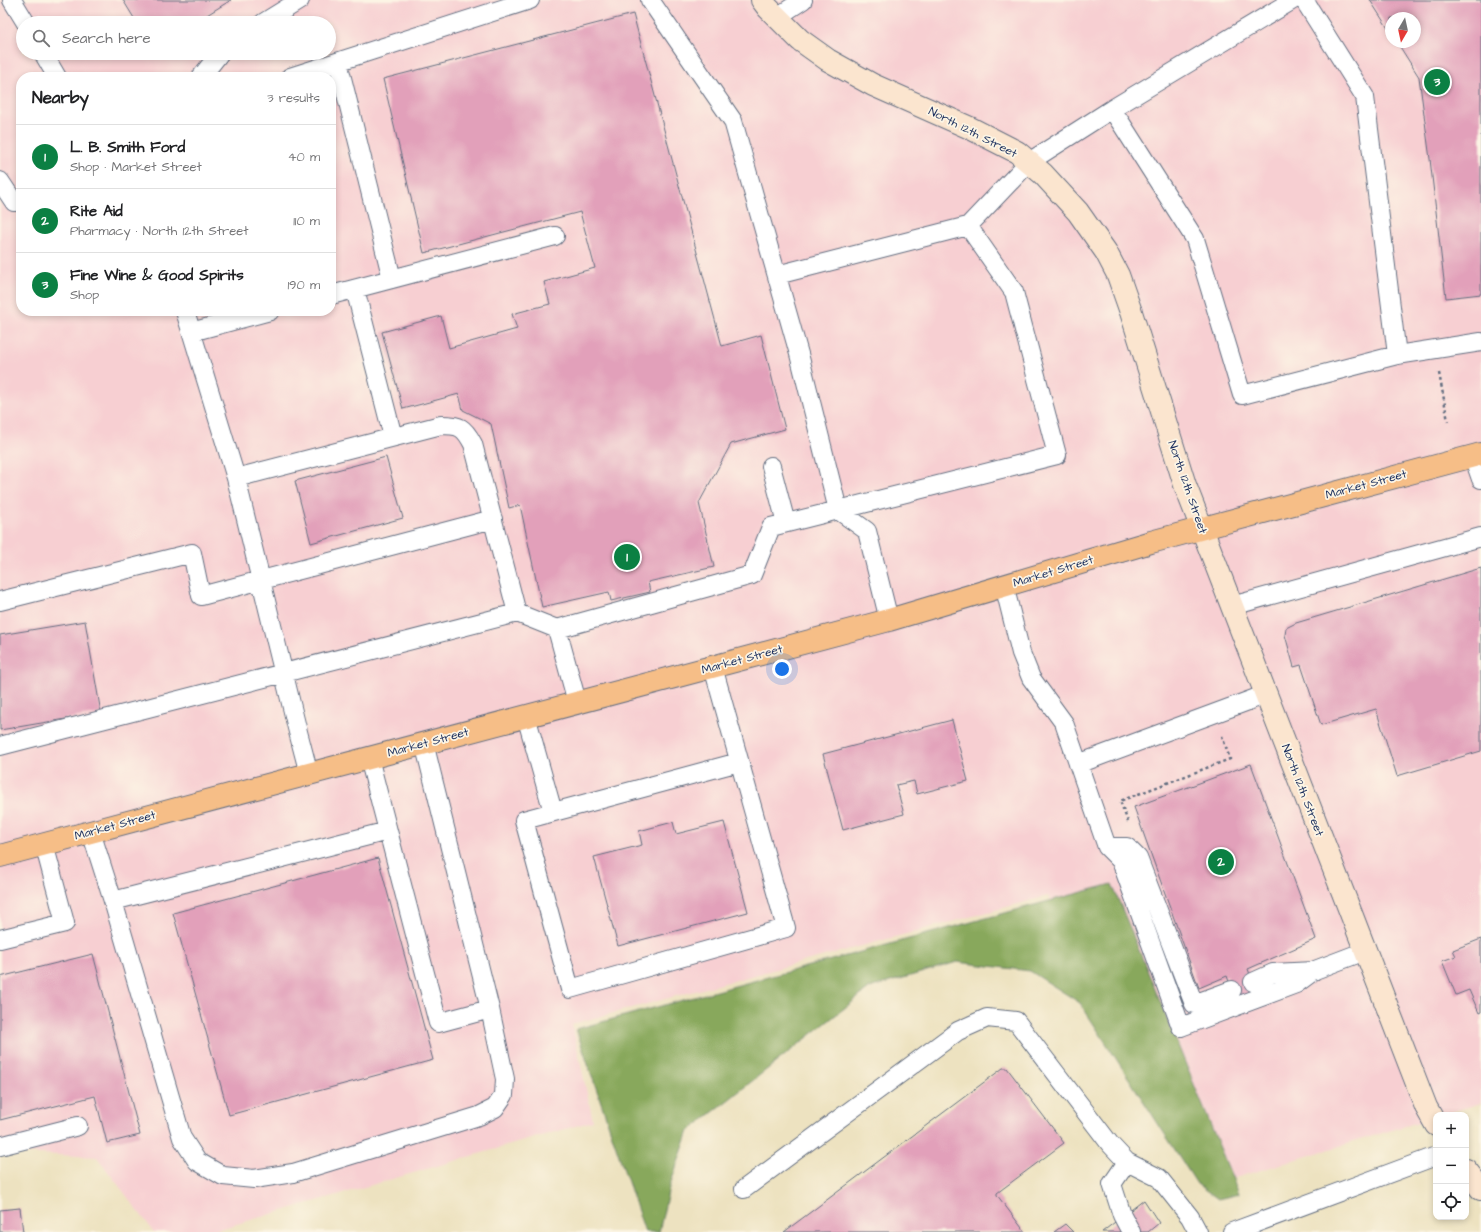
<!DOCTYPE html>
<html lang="en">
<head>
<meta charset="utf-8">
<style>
	body { margin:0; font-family:"Architects Daughter",sans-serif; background:#f6f6f6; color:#202124 }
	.controls { position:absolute; right:12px; bottom:12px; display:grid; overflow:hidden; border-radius:8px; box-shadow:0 2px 6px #0003 }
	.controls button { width:36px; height:36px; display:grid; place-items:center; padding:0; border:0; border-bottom:1px solid #e0e0e0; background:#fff; color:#202124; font:20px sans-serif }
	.compass { position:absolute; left:1385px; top:12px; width:36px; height:36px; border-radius:50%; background:#fff; box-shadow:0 2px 6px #0003; rotate:189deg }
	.you { position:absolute; left:782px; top:669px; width:14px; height:14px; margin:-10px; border:3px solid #fff; border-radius:50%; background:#1a73e8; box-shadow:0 0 0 6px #1a73e833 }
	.badge { display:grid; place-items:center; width:26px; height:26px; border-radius:50%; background:#0b8043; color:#fff; font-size:13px; font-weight:700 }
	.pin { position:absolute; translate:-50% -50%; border:2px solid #fff; box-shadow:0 1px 4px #0006 }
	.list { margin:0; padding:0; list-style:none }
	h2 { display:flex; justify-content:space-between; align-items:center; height:52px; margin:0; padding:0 16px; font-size:17px }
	h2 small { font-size:13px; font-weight:400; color:#757577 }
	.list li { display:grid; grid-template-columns:26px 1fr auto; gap:12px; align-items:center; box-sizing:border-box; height:64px; padding:0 16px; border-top:1px solid #e0e0e0 }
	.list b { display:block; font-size:15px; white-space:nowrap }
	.list p { margin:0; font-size:13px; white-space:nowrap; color:#757577 }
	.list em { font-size:13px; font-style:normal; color:#757577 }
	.icon { flex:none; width:22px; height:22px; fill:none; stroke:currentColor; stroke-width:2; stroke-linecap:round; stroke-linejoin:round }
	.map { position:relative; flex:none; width:1481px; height:1232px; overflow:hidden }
	.search { position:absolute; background:#fff; box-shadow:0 2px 6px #0003; left:16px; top:16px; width:320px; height:44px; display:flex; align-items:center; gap:10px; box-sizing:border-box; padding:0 14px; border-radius:22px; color:#757577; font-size:15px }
	.panel { position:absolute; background:#fff; box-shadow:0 2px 6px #0003; left:16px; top:72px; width:320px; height:244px; border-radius:16px }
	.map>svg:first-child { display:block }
	.built { fill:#f7cfd2; fill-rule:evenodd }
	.forest { fill:#88a85b; stroke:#526c5c }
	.building { fill:#e2a0ba }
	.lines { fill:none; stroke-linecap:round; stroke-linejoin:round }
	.lane-casing { stroke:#646e80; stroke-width:20 }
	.secondary-casing { stroke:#646e80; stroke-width:24 }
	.primary-casing { stroke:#646e80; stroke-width:24 }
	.path { stroke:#646e80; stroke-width:2.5; stroke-dasharray:3 3; stroke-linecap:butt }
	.lane { stroke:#fff; stroke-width:18 }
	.secondary { stroke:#fbe5cf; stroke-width:22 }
	.primary { stroke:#f6be87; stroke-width:22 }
	.labels { text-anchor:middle; stroke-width:3.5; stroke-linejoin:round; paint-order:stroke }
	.street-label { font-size:12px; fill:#1b2f5e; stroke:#fcf5e5 }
</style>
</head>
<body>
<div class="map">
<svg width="1481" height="1232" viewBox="0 0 1481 1232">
	<rect width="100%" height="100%" fill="#fcf5e5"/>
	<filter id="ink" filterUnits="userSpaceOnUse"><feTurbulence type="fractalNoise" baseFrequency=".025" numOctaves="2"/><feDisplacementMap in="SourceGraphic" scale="8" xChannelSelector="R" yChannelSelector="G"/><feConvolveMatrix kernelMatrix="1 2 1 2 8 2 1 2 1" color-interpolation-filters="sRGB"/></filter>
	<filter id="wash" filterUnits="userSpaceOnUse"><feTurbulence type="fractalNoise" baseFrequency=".012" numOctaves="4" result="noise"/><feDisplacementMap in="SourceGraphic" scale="16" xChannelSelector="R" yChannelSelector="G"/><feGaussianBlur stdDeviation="0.9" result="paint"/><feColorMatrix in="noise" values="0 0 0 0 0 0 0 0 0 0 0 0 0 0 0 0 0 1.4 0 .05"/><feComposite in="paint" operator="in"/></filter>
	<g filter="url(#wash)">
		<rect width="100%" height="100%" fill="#ede2c0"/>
		<!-- built -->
		<path class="built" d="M0,0H1481V1103L1225,1181L1048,896L572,1024L593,1121L209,1232H154L97,1157L0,1152ZM1391,18H1415V42H1391ZM23,23H329V53H23ZM21,77H331V311H21Z"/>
		<!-- forest -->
		<path class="forest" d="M1112,884L1239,1194L1218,1199L1197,1184L1080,1003L1030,971L957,962L870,988L689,1131L669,1188L659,1232H645L576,1029Z"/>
		<g id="blocks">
			<!-- building -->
			<path class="building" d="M123,0H231L194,23H137Z
				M1370,0H1481V294L1446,298L1430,159L1419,77L1397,42H1415V18H1391V33Z
				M633,14L722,346L761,335L785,429L731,444L699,503L714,567L648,582L650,592L611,601L609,592L542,607L520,505L509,508L491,424L463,410L459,394L403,409L382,332L441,316L449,348L517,329L512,314L550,304L544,282L595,268L580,212L424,253L383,79Z
				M386,457L403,518L311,543L295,481Z
				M1481,568V751L1397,776L1376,709L1321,725L1301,665L1294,667L1285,635L1286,628L1296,623Z
				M85,621L101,713L0,730V635Z
				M952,720L968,781L917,794L914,781L896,785L904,814L843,830L823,754Z
				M1251,764L1316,939L1248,969L1257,994L1236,1001L1227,976L1199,988L1134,807Z
				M673,822L676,834L724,822L748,912L618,946L594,857L642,845L639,831Z
				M378,858L433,1060L229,1115L173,913Z
				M1481,939V1012L1479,1013L1469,990L1456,995L1442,961L1456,956L1453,950Z
				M93,954L140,1135L107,1143L95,1096L0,1120V977Z
				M1003,1068H1007L1064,1143L997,1193V1195L1025,1232H784Z
				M1144,1200L1159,1223L1148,1232H1102Z
				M20,1208L23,1232H0V1210Z
				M1065,1224L1073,1232H1054Z"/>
		</g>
	</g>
	<g filter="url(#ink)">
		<use href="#blocks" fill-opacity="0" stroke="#646e80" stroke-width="1"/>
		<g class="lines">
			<!-- lane casing -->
			<g class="lane-casing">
				<path id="lane" d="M12,0L26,23
					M650,0L733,121L799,354L838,510L867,531L889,620
					M1304,0L1365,97L1397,355L1481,342
					M777,17L803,0
					M263,23L300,0
					M43,53L57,77
					M338,62L392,279
					M201,77L220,53
					M290,77L530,0
					M1112,109L1195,239L1242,395L1397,355
					M0,181L14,202L21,201
					M968,226L1029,162L1112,109L1293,0
					M355,289L393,437
					M331,295L555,236
					M185,311L236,478L297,728L309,774
					M191,332L270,311
					M1473,456L1481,479
					M771,466L786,523
					M236,478L441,425C460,425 464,427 473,444L517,613L557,629L577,702
					M1004,585L1021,653L1031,678L1064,723L1107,847L1121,861L1181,1027L1296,984L1315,970L1365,951
					M0,601L192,553L201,596L493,519
					M1232,606L1481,537
					M557,629L752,575L771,527L1057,455L1014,292L968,226L777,275
					M713,667L786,928L570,989L524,820L739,762
					M526,716L553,812
					M0,746L517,613
					M369,758L438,1023L490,1009L424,743
					M1078,764L1267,694
					M91,832L113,901L388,831
					M1107,847H1127L1138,858L1194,1004L1232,990
					M113,901L182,1138L197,1161L223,1176L254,1179L293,1173L479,1116L495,1108L504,1095L505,1079L490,1009
					M0,939L65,923L44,844
					M1253,982L1273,973L1314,971
					M0,1146L78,1126
					M1127,1162L1112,1184L1122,1215L1131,1232
					M744,1189L958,1031L987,1018L1016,1021L1110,1144L1127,1162L1159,1178L1190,1217L1198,1232
					M1232,1232L1436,1156"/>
			</g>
			<!-- secondary casing -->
			<g class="secondary-casing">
				<path id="secondary" d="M762,0L768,8L800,40L828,60L873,85L970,128L1017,152L1043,174L1078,212L1106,252L1118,275L1131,312L1185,485L1426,1107L1436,1125
					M1466,1170L1481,1189"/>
			</g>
			<!-- primary casing -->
			<g class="primary-casing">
				<path id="primary" d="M0,856L889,620L1151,542L1481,454"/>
			</g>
			<!-- path -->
			<path class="path" d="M1439,373L1448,421
				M1128,822L1120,801L1230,759L1222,736"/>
			<!-- lane -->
			<use href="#lane" class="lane"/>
			<!-- secondary -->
			<use href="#secondary" class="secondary"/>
			<!-- primary -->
			<use href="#primary" class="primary"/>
		</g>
	</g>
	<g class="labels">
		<!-- street labels -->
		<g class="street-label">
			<text transform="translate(973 132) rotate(27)" y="4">North 12th Street</text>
			<text transform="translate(1366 484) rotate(-15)" y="4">Market Street</text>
			<text transform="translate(1188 487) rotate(71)" y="4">North 12th Street</text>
			<text transform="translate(1053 571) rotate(-17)" y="4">Market Street</text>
			<text transform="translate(742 659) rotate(-15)" y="4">Market Street</text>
			<text transform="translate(428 742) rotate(-15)" y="4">Market Street</text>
			<text transform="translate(1303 790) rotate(69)" y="4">North 12th Street</text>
			<text transform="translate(115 825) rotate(-15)" y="4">Market Street</text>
		</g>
	</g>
</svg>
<div class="controls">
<button>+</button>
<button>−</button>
<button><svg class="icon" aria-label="locate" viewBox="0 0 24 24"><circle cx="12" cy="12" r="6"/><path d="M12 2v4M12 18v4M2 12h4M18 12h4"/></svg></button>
</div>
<svg class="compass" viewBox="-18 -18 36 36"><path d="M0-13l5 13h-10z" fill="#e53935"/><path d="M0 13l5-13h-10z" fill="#757577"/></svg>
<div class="you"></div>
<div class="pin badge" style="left:627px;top:557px">1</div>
<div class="pin badge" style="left:1221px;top:862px">2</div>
<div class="pin badge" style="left:1437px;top:82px">3</div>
<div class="search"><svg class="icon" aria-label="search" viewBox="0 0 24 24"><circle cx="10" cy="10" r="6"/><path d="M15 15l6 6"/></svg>Search here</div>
<section class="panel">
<h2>Nearby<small>3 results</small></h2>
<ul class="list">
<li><span class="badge">1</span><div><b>L. B. Smith Ford</b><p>Shop · Market Street</p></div><em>40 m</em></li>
<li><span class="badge">2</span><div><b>Rite Aid</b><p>Pharmacy · North 12th Street</p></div><em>110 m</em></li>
<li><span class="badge">3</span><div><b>Fine Wine &amp; Good Spirits</b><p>Shop</p></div><em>190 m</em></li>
</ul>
</section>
</div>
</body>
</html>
